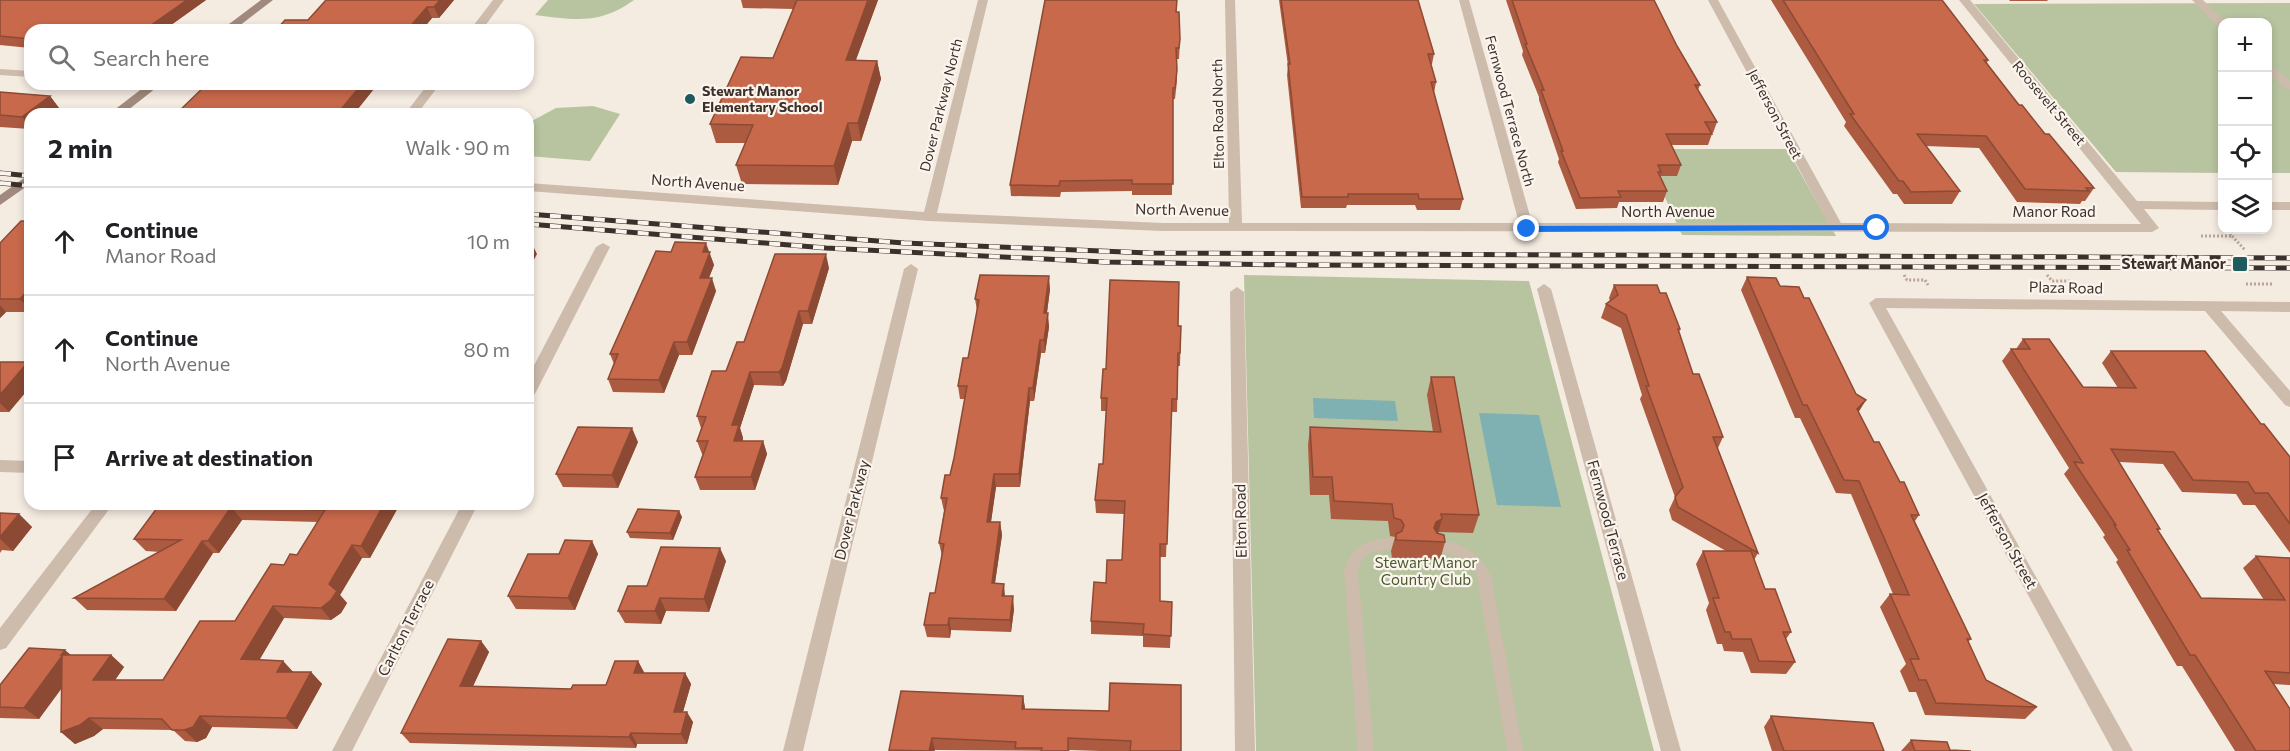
<!DOCTYPE html>
<html lang="en">
<head>
<meta charset="utf-8">
<style>
	body { margin:0; font-family:Commissioner,sans-serif; background:#f2f2f2; color:#202124 }
	.controls { position:absolute; right:18px; top:18px; display:grid; overflow:hidden; border-radius:12px; box-shadow:0 3px 9px #0003 }
	.controls button { width:54px; height:54px; display:grid; place-items:center; padding:0; border:0; border-bottom:2px solid #e0e0e0; background:#fff; color:#202124; font:30px sans-serif }
	.stop { position:absolute; width:18px; height:18px; margin:-14px; border:4px solid #1a73e8; border-radius:50%; background:#fff }
	.stop.end { background:#1a73e8; border-color:#fff; box-shadow:0 2px 6px #0008 }
	.list { margin:0; padding:0; list-style:none }
	h2 { display:flex; justify-content:space-between; align-items:center; height:78px; margin:0; padding:0 24px; font-size:26px }
	h2 small { font-size:20px; font-weight:400; color:#757577 }
	.list li { display:grid; grid-template-columns:39px 1fr auto; gap:18px; align-items:center; box-sizing:border-box; height:108px; padding:0 24px; border-top:2px solid #e0e0e0 }
	.list b { display:block; font-size:22px; white-space:nowrap }
	.list p { margin:0; font-size:20px; white-space:nowrap; color:#757577 }
	.list em { font-size:20px; font-style:normal; color:#757577 }
	.icon { flex:none; width:33px; height:33px; fill:none; stroke:currentColor; stroke-width:2; stroke-linecap:round; stroke-linejoin:round }
	.map { position:relative; flex:none; width:2290px; height:751px; overflow:hidden }
	.search { position:absolute; background:#fff; box-shadow:0 3px 9px #0003; left:24px; top:24px; width:510px; height:66px; display:flex; align-items:center; gap:15px; box-sizing:border-box; padding:0 21px; border-radius:18px; color:#757577; font-size:22px }
	.panel { position:absolute; background:#fff; box-shadow:0 3px 9px #0003; left:24px; top:108px; width:510px; height:402px; border-radius:18px }
	.map>svg:first-child { display:block }
	.green { fill:#b8c4a0 }
	.water { fill:#7fb0b2 }
	.lines { fill:none; stroke-linecap:round; stroke-linejoin:round }
	.path { stroke:#b9a596; stroke-width:3; stroke-dasharray:2 2; stroke-linecap:butt }
	.service { fill:#cdbbac; fill-rule:evenodd }
	.minor { fill:#cdbbac; fill-rule:evenodd }
	.secondary { fill:#a18a7d; fill-rule:evenodd }
	.rail-casing { stroke:#3b302b; stroke-width:5 }
	.rail { stroke:#fbf5ee; stroke-width:4; stroke-dasharray:11; stroke-linecap:butt }
	.wall { fill:#ac5a40 }
	.shaded-wall { fill:#8c4a34 }
	.building { fill:#c8694b; stroke:#8c4a34; stroke-width:1.5 }
	.route { fill:#1a73e8 }
	.poi-dot { fill:#1f5a5e; stroke:#fbf5ee; stroke-width:2 }
	.labels { text-anchor:middle; stroke-width:4.5; stroke-linejoin:round; paint-order:stroke }
	.far-poi-label { font-size:14px; font-weight:bold; fill:#3b302b; stroke:#fbf5ee; text-anchor:start }
	.far-street-label { font-size:14px; fill:#3b302b; stroke:#fbf5ee }
	.street-label { font-size:15px; fill:#3b302b; stroke:#fbf5ee }
	.poi-label { font-size:15px; font-weight:bold; fill:#3b302b; stroke:#fbf5ee; text-anchor:end }
	.park-label { font-size:15px; fill:#4a5a2e; stroke:#fbf5ee }
</style>
</head>
<body>
<div class="map">
<svg width="2290" height="751" viewBox="0 0 2290 751">
	<rect width="100%" height="100%" fill="#f4ebe1"/>
	<!-- green -->
	<path class="green" d="M548,0H634C600,25 574,20 535,15Z
		M2290,3V173H2268V22H2222V173L2116,172L1974,4Z
		M593,106L620,114L590,161L528,156V123L556,108Z
		M1643,149H1787L1836,236L1682,235Z
		M1244,275L1529,281L1654,751H1256Z"/>
	<!-- water -->
	<path class="water" d="M1313,398L1395,401L1398,421L1314,418Z
		M1479,413L1539,415L1561,507L1497,505Z"/>
	<g class="lines">
		<!-- path -->
		<path class="path" d="M2201,236H2232L2225,230
			M2232,236L2245,250
			M1904,275L1907,280H1925L1928,285
			M2047,275L2052,281H2069L2072,285
			M2246,284H2272"/>
		<!-- service -->
		<path class="service" d="M1391,538L1396,540L1398,544L1396,548C1377,554 1364,546 1358,572L1374,751H1358L1344,572C1350,547 1367,539 1391,538Z
			M1438,539C1464,543 1479,553 1491,576L1523,751H1507L1477,576C1464,553 1455,556 1433,549L1431,545L1433,541Z"/>
		<!-- minor -->
		<path class="minor" d="M493,0H504L482,30H470Z
			M978,0H988L937,213L1163,223H1229L1225,0H1235L1242,223H1519L1459,0H1469L1532,223H1828L1708,0H1718L1841,223L2141,224L1959,0H1970L2137,201L2222,202V210L2144,209L2159,228L2152,232L1163,231L929,221L528,191V183L924,212Z
			M2192,0H2203L2226,22H2222V27L2218,26Z
			M2268,63L2290,81V90L2286,89L2268,72Z
			M0,69L30,71V77L0,75Z
			M428,84H440L417,114H405Z
			M2268,202H2290V210H2268Z
			M603,243L610,247L536,392L533,396L528,398V377L596,247Z
			M911,264L918,269L803,751H783L904,269Z
			M1544,284L1551,289L1681,751H1661L1537,289Z
			M1237,287L1244,292L1255,751H1235L1230,292Z
			M1876,298L2290,302V312L2221,311L2290,391V407L2285,405L2205,311L1886,308L2133,751H2113L1869,303Z
			M0,460L30,461V473L0,472Z
			M96,504H113L6,648L0,650V628Z
			M462,504H478L352,751H332Z"/>
		<!-- secondary -->
		<path class="secondary" d="M261,0H273L234,30H221Z
			M148,84H161L123,114H109Z
			M30,174V184L0,205V195Z"/>
		<!-- rail casing -->
		<g class="rail-casing">
			<path id="rail" d="M0,173L30,176
				M0,183L30,186
				M528,214L904,243L1149,253L2290,258
				M528,224L826,248L1104,262L1295,265L2290,268"/>
		</g>
		<!-- rail -->
		<use href="#rail" class="rail"/>
	</g>
	<!-- wall -->
	<path class="wall" d="M0,0H206L164,30H30V48L0,45Z
		M454,0L439,18H432L422,30H276L308,20Z
		M741,0H878L856,60L877,61L881,79L861,141H852L838,185L742,184L736,165L745,143H716L710,124L773,58L794,9L743,8Z
		M1279,0H1418L1434,54L1432,64H1431L1436,82L1434,93L1463,199L1460,210H1417L1415,205H1347L1346,208H1301L1287,75L1288,66Z
		M1506,0H1654L1677,46L1700,85L1698,90L1717,122L1713,133H1711L1712,134L1708,145H1671L1681,165L1677,176H1660L1667,191L1663,202H1619L1617,208L1576,209L1558,162L1559,159L1539,100V97L1522,55L1523,51Z
		M1771,0H1942L1988,60L1987,63L2019,105L2094,188L2085,201H2082L2080,204L2017,202L1979,148L1926,146L1960,191L1952,204H1904L1897,194H1893L1844,126L1846,122Z
		M2009,0H2048L2047,1H2010Z
		M1176,12L1180,39L1179,59H1177V81L1175,99H1173L1172,195H1132V191L1061,192L1060,197L1011,196L1010,185Z
		M0,92L50,96L59,108L52,114H30V129L0,127Z
		M30,221V312H6L0,318V243Z
		M709,252L714,265L709,278L716,291L692,355H679L664,393L613,392L608,379L614,364L610,354Z
		M829,268L812,324H803L786,381L783,386L754,385L740,428L743,438V441H763L767,454L755,490H700L695,477L703,454H702L697,441L701,428L697,416L726,371L744,342Z
		M1747,277L1780,286L1859,413L1874,442L1900,482L1919,515L1915,521L1971,639L1968,642L1986,680L2037,707L2025,719L1925,715L1916,692H1909L1900,671L1906,664L1880,607L1890,594H1893L1851,494L1836,493L1800,418H1795L1741,290Z
		M1614,285L1660,293L1680,329L1679,332L1693,374L1723,437L1718,448L1758,553L1754,560L1765,589L1791,632L1786,639L1795,662L1786,674L1751,673L1743,652L1724,651L1722,644H1717L1706,610L1709,603L1696,564L1703,551H1726L1672,520L1669,510L1675,497L1640,399L1642,395L1621,328L1601,318L1606,304L1610,301L1609,298Z
		M1050,289L1047,313L1049,327L1045,353H1041L1034,401H1030L1020,487H996L991,522H1000L1002,535L995,583L1014,609L1011,632L951,630L950,638L927,637L924,625L935,593L942,556L939,543L944,511L941,498L950,475L954,458L965,399H960L958,386L968,358L977,311L975,299Z
		M1178,326H1181L1180,366H1178L1177,412H1171L1166,557H1160V601L1172,602L1170,648L1143,647V636L1091,634V621L1106,583L1122,560L1124,514L1096,513L1095,500L1103,464L1106,411H1101V398L1106,369Z
		M2023,339L2083,387L2118,388L2102,363L2111,351L2261,424L2290,457V553L2255,505H2243L2236,494L2182,492L2163,464L2119,462L2160,529L2158,530L2201,598L2264,600L2243,568L2256,556L2290,558V685L2274,684L2290,751H2235L2182,666H2177L2116,562L2118,560L2103,537L2105,535L2064,474L2069,468L2002,361L2011,349H2016Z
		M0,362H28L30,364V387L9,412H0Z
		M1431,377L1479,515L1473,533L1438,532V534L1445,542L1440,560L1392,558L1391,551L1395,537L1390,536L1388,521L1331,519L1329,495H1310L1308,445L1310,427L1433,432L1427,395Z
		M638,442L618,488L563,487L556,474Z
		M160,504H400L370,558H362L340,595L347,603L341,613L331,620L284,618L259,660L283,661L293,672H311L322,684L297,729L212,727L206,738L197,742L185,741L173,730L103,729L94,736L75,744L61,732L62,688L39,719L0,718V685L71,655H111L124,667L115,680H163L235,621L284,565L297,555L318,522L242,520L219,553H213L176,611L87,610L74,598L160,552L146,551L134,539Z
		M679,511L682,517L673,540L630,538L627,532Z
		M0,513L19,514L32,527L13,551L2,550L0,553Z
		M592,541L598,554L575,610L516,609L508,596Z
		M726,561L709,612L666,611L661,624L625,623L618,611L647,586Z
		M481,641L489,652L473,686L571,689L606,685L638,661L644,673H685L691,684L683,712L693,722L687,744H637L636,748L410,743L401,733Z
		M1023,696L1025,709L1181,751H1100L1070,750L1069,751L935,750L934,751H889V750Z
		M1771,716L1884,751H1772L1764,727Z
		M1911,740L1950,750L1971,751H1901Z"/>
	<!-- shaded-wall -->
	<path class="shaded-wall" d="M187,0H206L164,30H144Z
		M440,0H454L439,18L434,7Z
		M868,0H878L849,78L846,60Z
		M427,7L432,18L422,30H407Z
		M877,61L881,79L861,141L858,123Z
		M362,84H378L354,114H337Z
		M50,96L59,108L52,114H30V127L22,117Z
		M848,123L852,141L838,185L834,166Z
		M531,242L537,254L528,271V247Z
		M706,243L714,265L704,290L700,278L703,252Z
		M826,254L829,268L812,324L808,311Z
		M1049,276L1050,289L1045,327L1044,313Z
		M712,278L716,291L692,355L687,342Z
		M30,288V310L20,299Z
		M0,305L6,312L0,318Z
		M799,311L803,324L786,381L783,386L779,372Z
		M1048,313L1049,327L1045,353L1044,340Z
		M1040,340L1041,353L1034,401L1033,388Z
		M674,342L679,355L664,393L659,380Z
		M28,362L30,364V387L9,412L0,403V395Z
		M750,372L754,385L740,428L743,438L738,454L734,441L732,425Z
		M1029,388L1030,401L1020,487L1019,474Z
		M1866,400L1858,413L1857,409Z
		M632,428L638,442L618,488L612,475Z
		M763,441L767,454L755,490L751,477Z
		M994,474L996,487L989,535L987,522Z
		M384,504H400L370,558L361,546Z
		M231,507L242,520L219,553L208,541Z
		M679,511L682,517L673,540L670,533Z
		M19,514L32,527L13,551L0,539V537Z
		M1442,519L1437,537L1431,540L1429,546L1436,522Z
		M1000,522L1002,535L993,596L992,583Z
		M202,541L213,553L176,611L164,599Z
		M592,541L598,554L575,610L568,598Z
		M352,545L362,558L340,595L347,603L341,613L331,620L321,608L329,584Z
		M720,548L726,561L709,612L704,599Z
		M1004,584L1005,596H1002Z
		M1013,596L1014,609L1011,632L1010,620Z
		M660,598L666,611L661,624L655,611Z
		M273,606L284,618L253,671L241,659Z
		M949,618L951,630L950,638L948,625Z
		M481,641L489,652L468,697L460,686Z
		M65,650L78,661L61,655Z
		M111,655L124,667L107,692L93,680Z
		M62,656L76,668L39,719L24,708Z
		M283,661L294,673L277,672Z
		M638,661L644,672L640,684L634,673Z
		M311,672L322,684L297,729L286,718Z
		M685,673L691,684L680,722L674,712Z
		M1023,696L1025,708L1024,721L1022,709Z
		M687,712L693,722L687,744L681,734Z
		M200,716L212,727L206,738L197,742L184,730Z
		M89,718L103,729L94,736L75,744L61,732Z
		M631,733L637,744L636,748L629,737Z
		M932,738L935,750L934,751H929Z"/>
	<!-- building -->
	<path class="building" d="M0,0H187L144,30H30V39L0,36Z
		M326,0H440L434,7H427L407,30H276L285,20H308Z
		M797,0H868L846,60L877,61L858,123H848L834,166L736,165L753,125L710,124L741,57L773,58Z
		M1045,0H1177L1176,12H1179L1180,39L1179,48H1176L1177,70L1175,88H1173V184H1132V180L1060,181L1059,186L1010,185Z
		M1281,0H1418L1434,54H1428L1436,82H1431L1463,199H1419L1418,194H1348V197H1302L1288,64H1290Z
		M1512,0H1654L1677,46L1700,85H1695L1717,122H1705L1712,134H1666L1681,165H1658L1661,172H1658L1667,191H1618L1621,197L1580,198L1561,151H1563L1541,90H1544L1525,44H1527Z
		M1783,0H1942L1988,60H1984L2019,105H2022L2045,134H2049L2094,188H2086L2089,191L2025,189L1986,136L1917,134L1960,191L1911,192L1903,181H1899L1850,114H1854Z
		M207,84H362L337,114H176Z
		M0,92L50,96L22,117L0,115Z
		M21,221H30V288L20,299H0V243Z
		M675,242L706,243L703,252H710L700,278H712L687,342H674L659,380L608,379L618,354H610L656,251L671,252Z
		M775,254H826L808,311H799L782,368L779,372H750L732,425H739L734,441H763L751,477H695L708,441H697L706,417L697,416L712,371H726L737,342H744Z
		M980,275L1049,276L1044,313H1048L1044,340H1040L1033,388H1029L1019,474H994L987,522H1000L992,583L1004,584L1002,596H1013L1010,620L949,618L948,625H924L930,593H935L944,544L939,543L947,498H941L945,475H950L954,458L967,386H958L963,358H968L979,300L975,299Z
		M1747,277L1776,278L1780,286L1799,287L1804,298H1809L1856,394L1866,400L1857,409L1874,442H1879L1900,482H1904L1919,515H1911L1971,639H1967L1986,680L2037,707L1936,703L1926,680H1919L1910,659H1919L1890,594L1909,595L1859,481L1844,480L1807,405H1803Z
		M1110,280L1179,282L1178,326H1181L1180,353H1178L1177,399H1172L1167,544H1160V601L1172,602L1171,636L1143,634L1144,624L1091,621L1094,582L1106,583L1107,560H1122L1125,501L1095,500L1099,464H1103L1107,398H1101L1103,369H1106Z
		M1614,285H1657L1660,293H1666L1680,329H1678L1693,374H1699L1723,437H1713L1758,553L1678,507L1675,497L1683,487L1646,386H1649L1626,315L1606,304L1618,295Z
		M2023,339H2049L2083,387L2136,388L2111,351H2205L2261,424H2264L2290,457V524L2268,493H2255L2248,482L2193,480L2174,452L2111,449L2160,529H2157L2201,598L2285,600L2256,556L2290,558V673L2265,671L2290,709V751H2256L2195,655H2190L2127,550H2130L2114,525H2116L2074,462L2083,463L2011,349H2030Z
		M0,362H28L0,395Z
		M1431,377H1454L1479,515L1441,514L1442,519L1436,522L1434,528L1437,533L1444,535L1445,542L1396,540V534L1402,531L1404,525L1401,520L1394,518L1392,504L1334,501L1332,477H1313L1310,427L1441,432Z
		M578,427L632,428L612,475L556,474Z
		M160,504H384L361,546L352,545L329,584L337,591L331,600L321,608L273,606L241,659L283,661L277,672H311L286,718L200,716L193,727L184,730H172L162,719L89,718L80,725L61,732L62,656L24,708L0,707V685L29,648L65,650L61,655H111L93,680H163L200,621H235L271,564L284,565L290,554L297,555L325,510L231,507L208,541H202L164,599L74,598L181,540L134,539Z
		M638,509L679,511L670,533L627,532Z
		M0,513L19,514L0,537Z
		M565,540L592,541L568,598L508,596L528,554H559Z
		M661,547L720,548L704,599L660,598L655,611H618L628,586H647Z
		M1703,551H1751L1765,589H1775L1791,632H1783L1795,662L1759,661L1751,639H1732L1730,632H1725L1713,598H1719Z
		M448,639L481,641L460,686L571,689L573,685H606L615,661H638L634,673H685L674,712H687L681,734L631,733L629,737L401,733Z
		M1110,683L1181,685V751H1130L1131,741L1068,738V751H1041L1042,748H1015L1016,742L932,738L929,751L889,750L901,691L1023,696L1022,709L1109,711Z
		M1771,716L1873,723L1884,751H1784Z
		M1911,740L1947,742L1950,750L1971,751H1915Z"/>
	<!-- route -->
	<path class="route" d="M1877,225L1880,226V230L1527,232L1522,229L1527,226Z"/>
	<!-- markers -->
	<g class="poi-dot">
		<circle cx="690" cy="99" r="6"/>
		<rect x="2232" y="256" width="16" height="16" rx="3"/>
	</g>
	<g class="labels">
		<!-- far-poi labels -->
		<g class="far-poi-label">
			<text x="702" y="96">Stewart Manor<tspan x="702" dy="16">Elementary School</tspan></text>
		</g>
		<!-- far-street labels -->
		<g class="far-street-label">
			<text transform="translate(2049 103) rotate(50)" y="5">Roosevelt Street</text>
			<text transform="translate(941 105) rotate(-76)" y="5">Dover Parkway North</text>
			<text transform="translate(1510 111) rotate(75)" y="5">Fernwood Terrace North</text>
			<text transform="translate(1218 114) rotate(-91)" y="5">Elton Road North</text>
			<text transform="translate(1775 114) rotate(62)" y="5">Jefferson Street</text>
		</g>
		<!-- street labels -->
		<g class="street-label">
			<text transform="translate(698 183) rotate(4)" y="5">North Avenue</text>
			<text transform="translate(1182 210) rotate(1)" y="5">North Avenue</text>
			<text x="1668" y="217">North Avenue</text>
			<text x="2054" y="217">Manor Road</text>
			<text transform="translate(2066 288) rotate(1)" y="5">Plaza Road</text>
			<text transform="translate(852 510) rotate(-76)" y="5">Dover Parkway</text>
			<text transform="translate(1608 520) rotate(75)" y="5">Fernwood Terrace</text>
			<text transform="translate(1241 521) rotate(-91)" y="5">Elton Road</text>
			<text transform="translate(2007 541) rotate(61)" y="5">Jefferson Street</text>
			<text transform="translate(406 628) rotate(-63)" y="5">Carlton Terrace</text>
		</g>
		<!-- poi labels -->
		<g class="poi-label">
			<text x="2226" y="269">Stewart Manor</text>
		</g>
		<!-- park labels -->
		<g class="park-label">
			<text x="1426" y="568">Stewart Manor<tspan x="1426" dy="17">Country Club</tspan></text>
		</g>
	</g>
</svg>
<div class="controls">
<button>+</button>
<button>−</button>
<button><svg class="icon" aria-label="locate" viewBox="0 0 24 24"><circle cx="12" cy="12" r="6"/><path d="M12 2v4M12 18v4M2 12h4M18 12h4"/></svg></button>
<button><svg class="icon" aria-label="layers" viewBox="0 0 24 24"><path d="M12 4l9 5-9 5-9-5zM3 14l9 5 9-5"/></svg></button>
</div>
<div class="stop" style="left:1877px;top:228px"></div>
<div class="stop end" style="left:1527px;top:229px"></div>
<div class="search"><svg class="icon" aria-label="search" viewBox="0 0 24 24"><circle cx="10" cy="10" r="6"/><path d="M15 15l6 6"/></svg>Search here</div>
<section class="panel">
<h2>2 min<small>Walk · 90 m</small></h2>
<ul class="list">
<li><svg class="icon" aria-label="ahead" viewBox="0 0 24 24"><path d="M12 20V5M6 11l6-6 6 6"/></svg><div><b>Continue</b><p>Manor Road</p></div><em>10 m</em></li>
<li><svg class="icon" aria-label="ahead" viewBox="0 0 24 24"><path d="M12 20V5M6 11l6-6 6 6"/></svg><div><b>Continue</b><p>North Avenue</p></div><em>80 m</em></li>
<li><svg class="icon" aria-label="arrive" viewBox="0 0 24 24"><path d="M6 21V4h12l-3 4 3 4H6"/></svg><div><b>Arrive at destination</b></div></li>
</ul>
</section>
</div>
</body>
</html>
